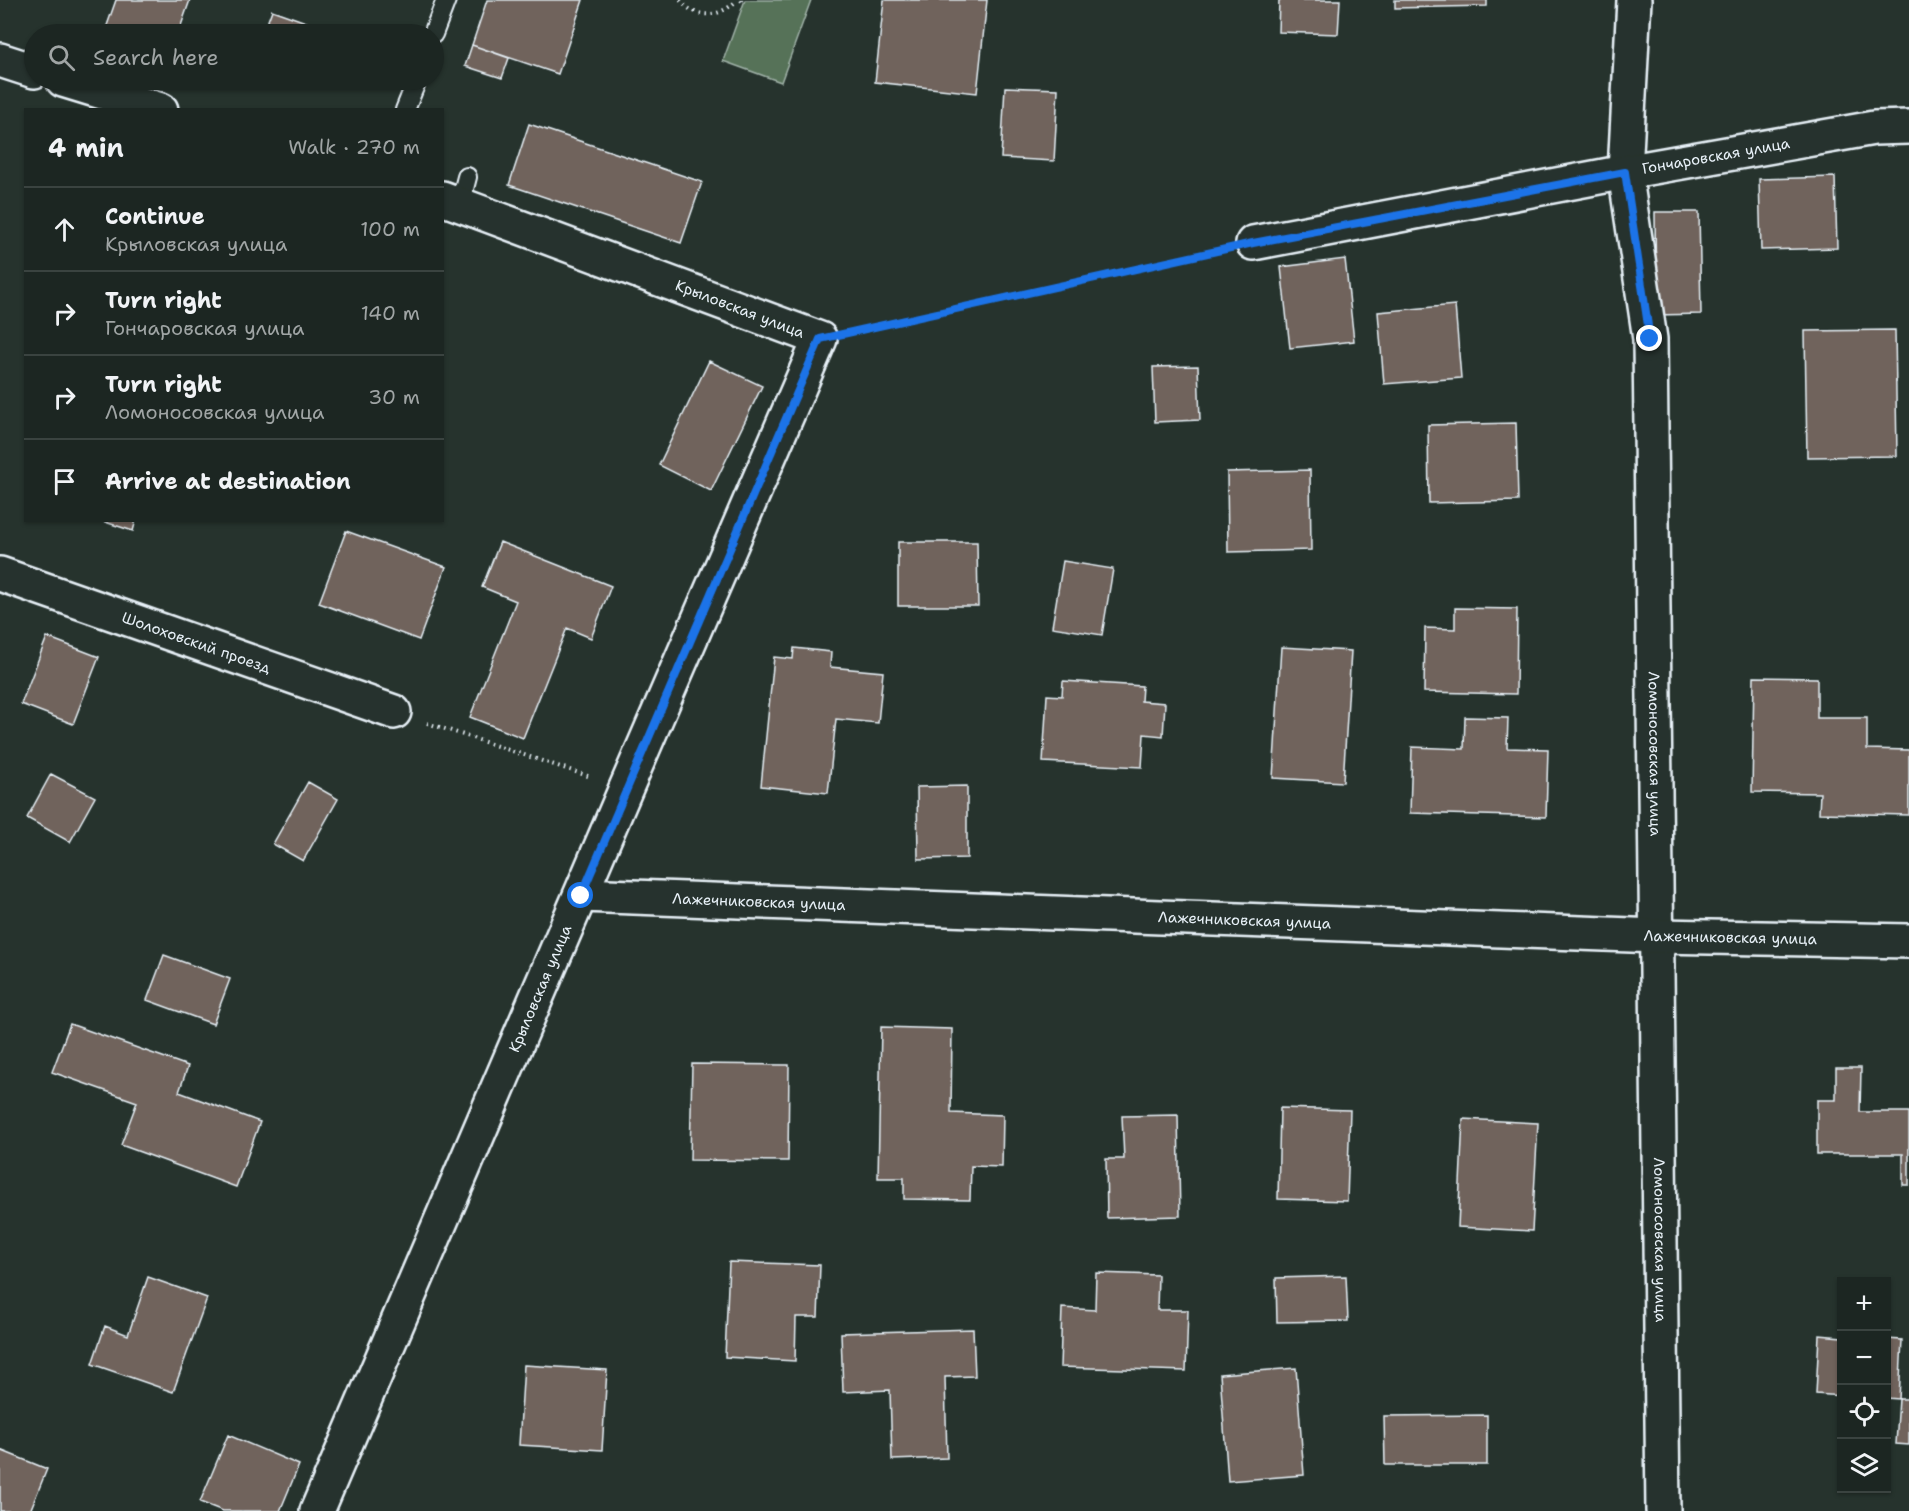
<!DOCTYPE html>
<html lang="en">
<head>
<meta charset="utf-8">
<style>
	body { margin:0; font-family:"Shantell Sans",sans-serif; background:#252e2a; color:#f1f3f6 }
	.controls { position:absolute; right:18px; bottom:18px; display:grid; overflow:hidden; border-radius:0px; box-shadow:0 2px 4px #0004 }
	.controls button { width:54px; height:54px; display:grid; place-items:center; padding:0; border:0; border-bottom:2px solid #3a4340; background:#1c2622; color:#f1f3f6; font:30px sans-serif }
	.stop { position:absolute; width:18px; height:18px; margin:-14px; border:4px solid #1a73e8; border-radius:50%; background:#fff }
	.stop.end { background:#1a73e8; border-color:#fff; box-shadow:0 2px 6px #0008 }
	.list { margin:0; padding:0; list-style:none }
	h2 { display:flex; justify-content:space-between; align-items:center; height:78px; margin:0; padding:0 24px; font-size:26px }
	h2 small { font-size:20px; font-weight:400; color:#a0a5a5 }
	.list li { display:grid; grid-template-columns:39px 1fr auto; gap:18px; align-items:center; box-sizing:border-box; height:84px; padding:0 24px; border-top:2px solid #3a4340 }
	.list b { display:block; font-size:22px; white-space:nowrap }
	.list p { margin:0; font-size:20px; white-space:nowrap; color:#a0a5a5 }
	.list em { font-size:20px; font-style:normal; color:#a0a5a5 }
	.icon { flex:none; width:33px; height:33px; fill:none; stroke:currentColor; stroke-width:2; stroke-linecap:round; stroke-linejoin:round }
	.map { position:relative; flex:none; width:1909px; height:1511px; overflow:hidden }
	.search { position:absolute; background:#1c2622; box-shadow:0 2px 4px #0004; left:24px; top:24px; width:420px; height:66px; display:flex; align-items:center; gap:15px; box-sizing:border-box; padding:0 21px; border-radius:33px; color:#a0a5a5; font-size:22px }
	.panel { position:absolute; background:#1c2622; box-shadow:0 2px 4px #0004; left:24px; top:108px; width:420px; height:414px; border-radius:0px }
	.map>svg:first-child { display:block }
	.green { fill:#577259; stroke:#a0b2a8; stroke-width:1.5 }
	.building { fill:#70645b; stroke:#e8f1f8; stroke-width:1.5 }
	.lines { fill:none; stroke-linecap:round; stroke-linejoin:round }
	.lane-casing { stroke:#e8f1f8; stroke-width:22 }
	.street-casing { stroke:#e8f1f8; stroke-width:38 }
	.path { stroke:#e8f1f8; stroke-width:4; stroke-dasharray:1.5 4.5; stroke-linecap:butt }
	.lane { stroke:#26332d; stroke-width:18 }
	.street { stroke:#26332d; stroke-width:33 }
	.route { stroke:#1a73e8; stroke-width:8 }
	.labels { text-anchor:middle; stroke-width:5; stroke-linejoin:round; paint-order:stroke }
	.street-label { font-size:15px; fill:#e8f1f8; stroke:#26332d }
</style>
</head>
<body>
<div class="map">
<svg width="1909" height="1511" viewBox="0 0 1909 1511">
	<rect width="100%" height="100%" fill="#26332d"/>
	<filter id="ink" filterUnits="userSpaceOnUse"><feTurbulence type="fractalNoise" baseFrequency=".0167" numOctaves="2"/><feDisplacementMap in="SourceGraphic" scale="12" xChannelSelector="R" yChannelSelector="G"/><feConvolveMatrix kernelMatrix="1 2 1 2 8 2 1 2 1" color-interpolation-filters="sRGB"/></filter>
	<g filter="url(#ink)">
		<!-- green -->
		<path class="green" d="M745,0H811L781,82L723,61Z"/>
		<!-- building -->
		<path class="building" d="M116,0H190L178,34H104Z
			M487,0H583L558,74L472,45Z
			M884,0H987L977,93L875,82Z
			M1279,0H1340L1338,34L1278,32Z
			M1395,0H1487V6L1395,8Z
			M272,10L337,33L336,34H263Z
			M472,45L509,58L502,78L465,66Z
			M1005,87L1058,89L1054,161L1001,158Z
			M529,124L702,182L681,243L509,185Z
			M1835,177L1837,248L1761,250L1759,179Z
			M1655,212H1699L1701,314L1656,315Z
			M1345,259L1354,341L1290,348L1281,267Z
			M1455,305L1461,378L1384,384L1378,312Z
			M1895,330L1897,456L1807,457L1805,331Z
			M709,361L762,386L711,491L659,465Z
			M1198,366L1200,420L1155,422L1153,367Z
			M1516,423L1518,501L1429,503L1428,425Z
			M1310,470L1311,550L1228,552L1227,472Z
			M99,520H136L133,531Z
			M346,531L446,567L419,640L319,603Z
			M500,542L611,586L591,638L567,628L523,738L470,717L516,601L482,587Z
			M898,542H977L978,606H898Z
			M1063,561L1113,569L1102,635L1052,627Z
			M1455,608L1517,609L1516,694L1424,692L1425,628L1455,629Z
			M47,637L99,657L73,724L21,704Z
			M1281,647L1351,651L1343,782L1273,778Z
			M794,648L831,652L830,667L883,672L878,723L836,719L828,793L761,786L774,657L793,659Z
			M1754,677L1817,678V718H1867V749L1909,750V815L1819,813L1820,793L1752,792Z
			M1063,681L1142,686L1141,701L1165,703L1163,736L1144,734L1142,767L1043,762L1047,695L1062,696Z
			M1465,717L1508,718L1507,748L1548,749L1546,817L1410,813L1412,747L1464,749Z
			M51,774L95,797L70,842L27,818Z
			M308,782L338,799L303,861L273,844Z
			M967,786V858L918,859L917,787Z
			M164,955L230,979L213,1024L147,1000Z
			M70,1024L188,1066L179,1092L260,1122L236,1187L121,1145L137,1102L52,1072Z
			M881,1027L952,1029L951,1113L1003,1115L1002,1167L971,1166L970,1200L904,1199V1178H878Z
			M692,1064L789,1065L788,1161L690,1160Z
			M1836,1068H1861L1860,1112H1909V1185H1903V1154H1817V1100H1836Z
			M1280,1108L1350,1110L1347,1201L1278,1199Z
			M1178,1115L1180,1216L1107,1218L1106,1159H1124L1122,1116Z
			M1463,1119L1538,1123L1532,1231L1458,1227Z
			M729,1262L820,1265L818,1317H796L795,1361L725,1357Z
			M1096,1273L1158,1275L1157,1310H1188L1186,1371L1060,1367L1062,1308L1095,1310Z
			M1346,1276L1348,1321L1277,1322L1276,1278Z
			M148,1277L207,1298L173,1392L92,1364L105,1326L128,1335Z
			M973,1329L975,1376L945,1377L947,1458L892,1460L890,1390L843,1392L841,1333Z
			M1819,1335L1842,1337V1396L1816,1394Z
			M1886,1339L1902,1340L1899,1399L1886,1398Z
			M524,1365L607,1370L602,1450L519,1445Z
			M1296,1368L1304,1475L1228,1481L1220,1374Z
			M1899,1399H1909V1445L1896,1444Z
			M1487,1415V1465H1385L1384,1416Z
			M228,1435L299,1465L280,1511H223L200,1502Z
			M0,1450L47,1469L30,1511H0Z"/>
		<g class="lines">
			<!-- lane casing -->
			<g class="lane-casing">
				<path id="lane" d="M433,34L446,0
					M405,110L417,80
					M460,204L467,177"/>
			</g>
			<!-- street casing -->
			<g class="street-casing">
				<g id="street">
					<path id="s1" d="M1634,0L1625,172L1650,339L1663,1511"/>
					<path d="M0,60L34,71"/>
					<path d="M63,80L161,110"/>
					<path id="s2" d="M1253,243L1625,172L1874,128L1909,127"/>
					<path id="s3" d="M0,574L394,712"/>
					<path id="s4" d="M581,895L1658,936L1909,941"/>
					<path id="s5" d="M317,1511L626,788L820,339L442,198"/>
				</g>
			</g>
			<!-- path -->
			<path class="path" d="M680,0C696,20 720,18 737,0
				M741,0L744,4
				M855,331L1220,250
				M427,723L591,777"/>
			<!-- lane -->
			<use href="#lane" class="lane"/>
			<!-- street -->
			<use href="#street" class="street"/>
		</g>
	</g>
	<g class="lines" filter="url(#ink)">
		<!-- route -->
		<path class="route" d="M581,896L820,339L1253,243L1625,172L1650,339"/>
	</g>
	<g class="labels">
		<!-- street labels -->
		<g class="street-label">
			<text dy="5" stroke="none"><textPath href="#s2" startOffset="471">Гончаровская улица</textPath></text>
			<text transform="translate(740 309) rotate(21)" y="5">Крыловская улица</text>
			<text dy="5" stroke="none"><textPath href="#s3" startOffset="208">Шолоховский проезд</textPath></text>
			<text dy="5" stroke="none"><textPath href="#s1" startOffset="756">Ломоносовская улица</textPath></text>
			<text dy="5" stroke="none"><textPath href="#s4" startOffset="178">Лажечниковская улица</textPath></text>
			<text dy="5" stroke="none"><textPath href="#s4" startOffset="664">Лажечниковская улица</textPath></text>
			<text dy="5" stroke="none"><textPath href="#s4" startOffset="1150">Лажечниковская улица</textPath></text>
			<text dy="5" stroke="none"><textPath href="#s5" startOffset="568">Крыловская улица</textPath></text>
			<text dy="5" stroke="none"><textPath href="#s1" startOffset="1242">Ломоносовская улица</textPath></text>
		</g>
	</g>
</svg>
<div class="controls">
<button>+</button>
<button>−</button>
<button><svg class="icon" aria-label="locate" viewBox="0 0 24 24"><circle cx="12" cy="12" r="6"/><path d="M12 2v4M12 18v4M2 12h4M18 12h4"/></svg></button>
<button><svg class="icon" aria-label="layers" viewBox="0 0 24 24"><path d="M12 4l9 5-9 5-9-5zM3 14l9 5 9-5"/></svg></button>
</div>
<div class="stop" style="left:581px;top:896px"></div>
<div class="stop end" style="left:1650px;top:339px"></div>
<div class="search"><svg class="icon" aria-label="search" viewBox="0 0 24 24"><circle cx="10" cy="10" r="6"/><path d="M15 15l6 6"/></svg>Search here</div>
<section class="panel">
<h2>4 min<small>Walk · 270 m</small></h2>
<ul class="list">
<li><svg class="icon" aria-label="ahead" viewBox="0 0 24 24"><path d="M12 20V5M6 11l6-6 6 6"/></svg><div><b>Continue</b><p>Крыловская улица</p></div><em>100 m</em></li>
<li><svg class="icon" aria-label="right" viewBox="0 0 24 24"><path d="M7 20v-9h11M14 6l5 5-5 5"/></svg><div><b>Turn right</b><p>Гончаровская улица</p></div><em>140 m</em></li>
<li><svg class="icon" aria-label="right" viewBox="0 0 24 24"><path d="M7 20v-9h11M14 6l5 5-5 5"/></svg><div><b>Turn right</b><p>Ломоносовская улица</p></div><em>30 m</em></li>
<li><svg class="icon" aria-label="arrive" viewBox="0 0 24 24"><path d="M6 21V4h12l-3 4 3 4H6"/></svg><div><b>Arrive at destination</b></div></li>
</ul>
</section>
</div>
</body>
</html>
